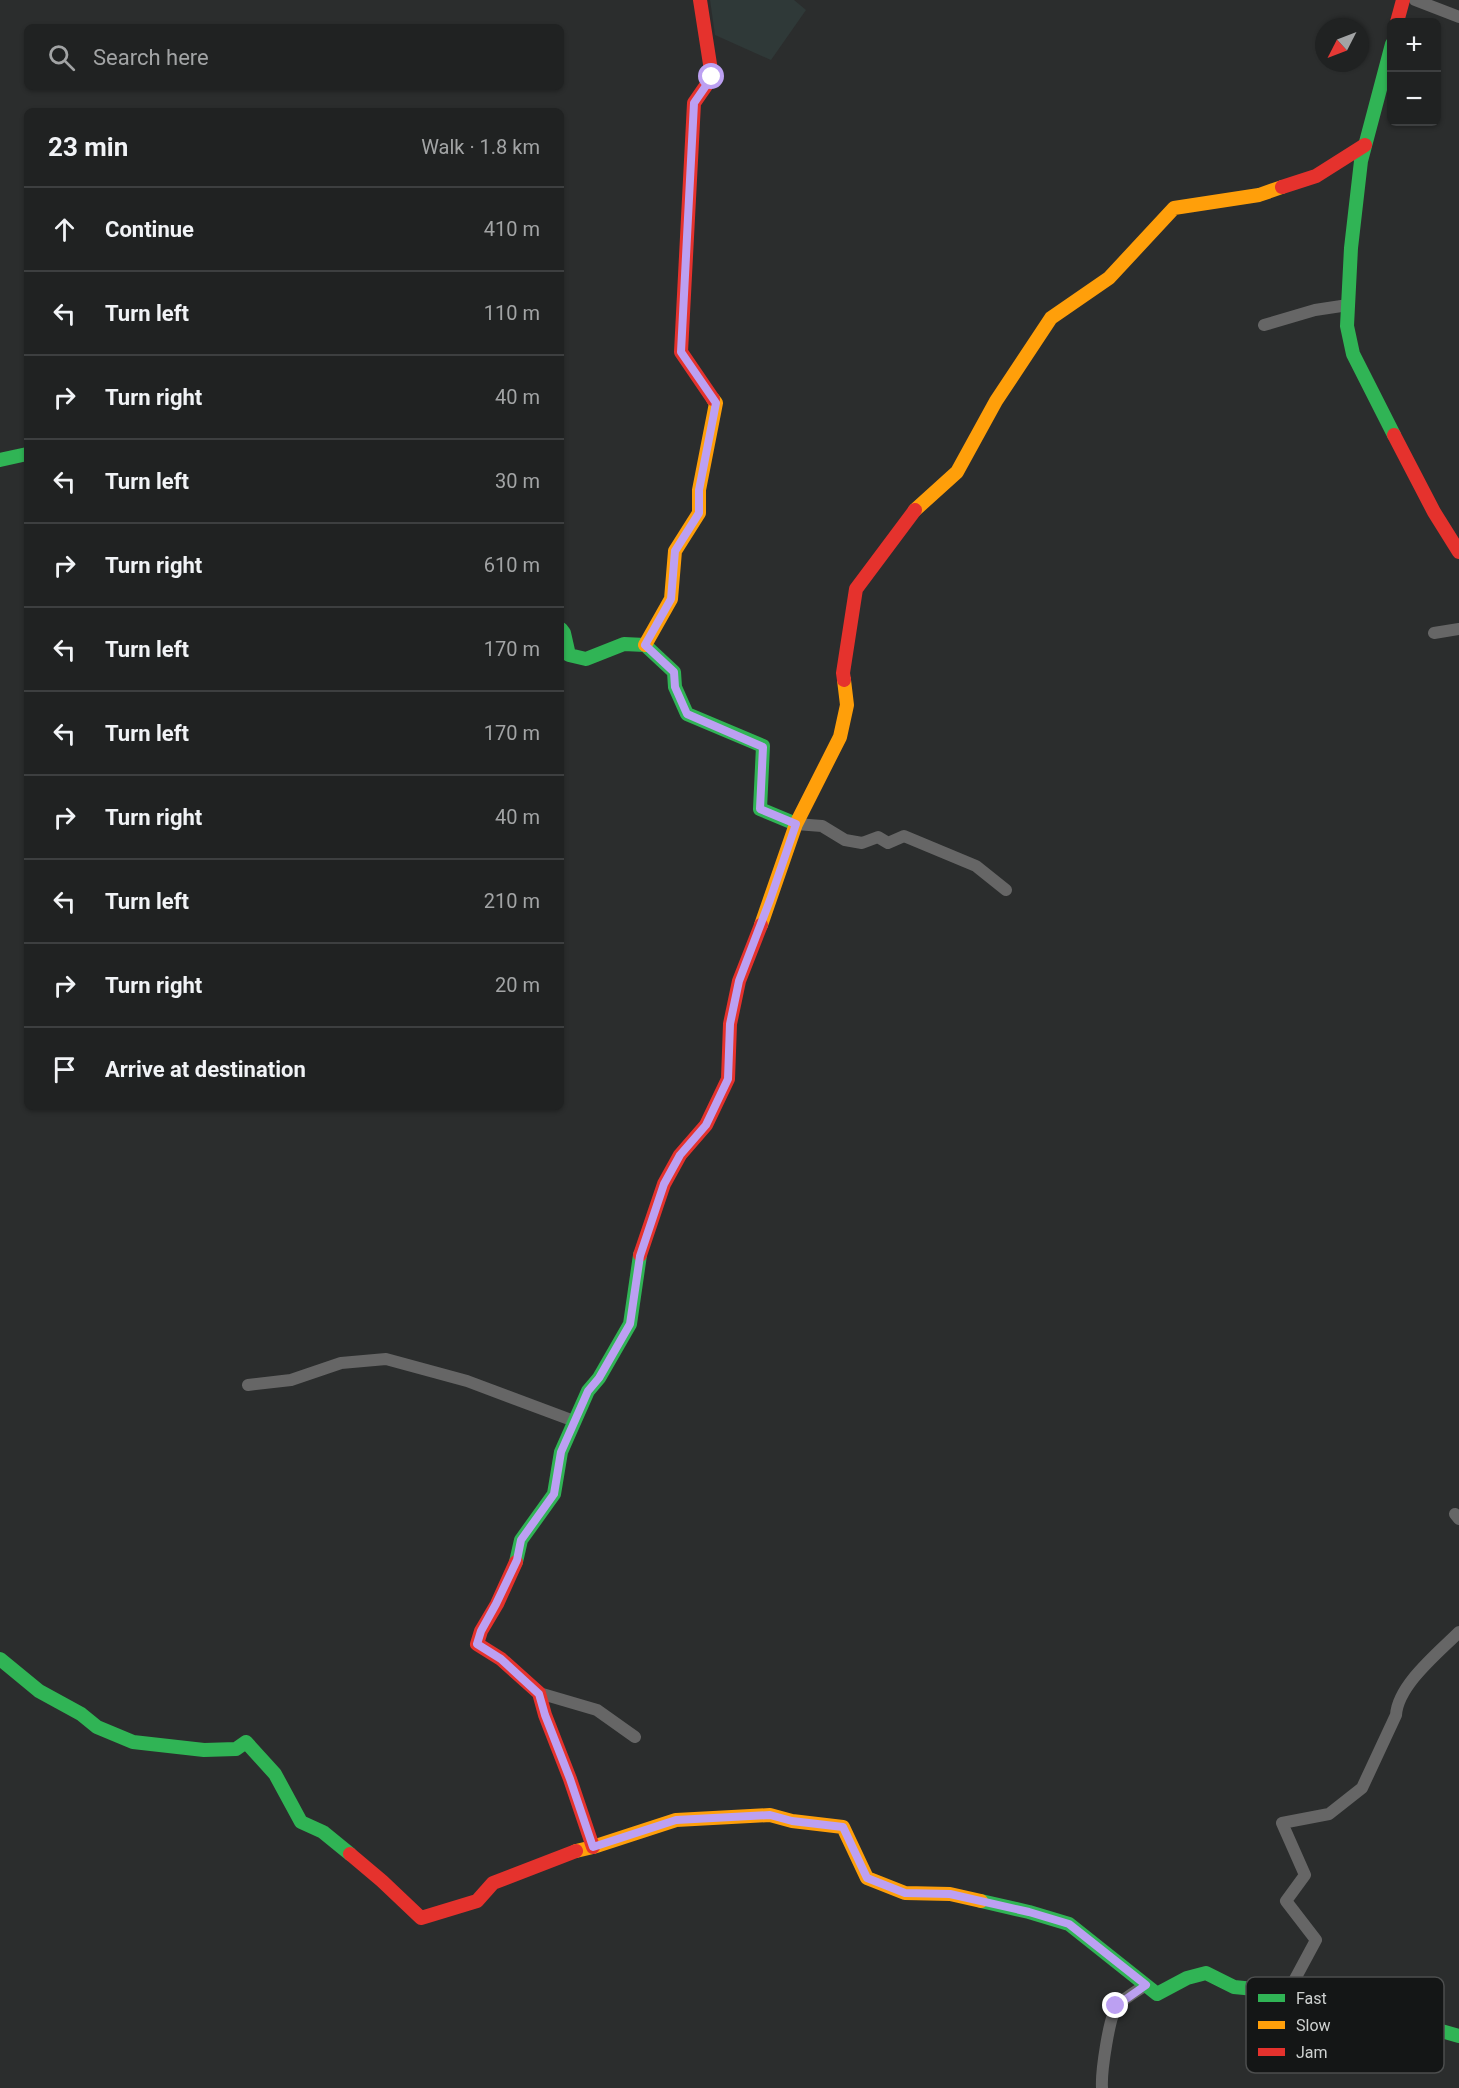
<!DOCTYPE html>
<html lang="en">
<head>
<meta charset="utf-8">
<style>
	body { margin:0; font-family:Roboto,sans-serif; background:#282a2a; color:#f1f3f6 }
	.controls { position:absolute; right:18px; top:18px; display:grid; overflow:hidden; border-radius:9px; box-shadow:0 2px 4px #0004 }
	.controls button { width:54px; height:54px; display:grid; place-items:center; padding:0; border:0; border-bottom:2px solid #3d3f40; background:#202222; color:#f1f3f6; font:30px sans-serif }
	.compass { position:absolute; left:1315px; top:18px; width:54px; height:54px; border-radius:50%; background:#202222; box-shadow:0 2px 4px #0004; rotate:228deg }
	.stop { position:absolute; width:18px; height:18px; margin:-14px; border:4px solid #bca0f2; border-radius:50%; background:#fff }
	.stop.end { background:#bca0f2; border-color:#fff; box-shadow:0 2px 6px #0008 }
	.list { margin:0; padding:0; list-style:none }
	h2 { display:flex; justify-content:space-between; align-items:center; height:78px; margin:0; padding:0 24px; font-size:26px }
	h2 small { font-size:20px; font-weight:400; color:#a2a4a5 }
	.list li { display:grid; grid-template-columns:39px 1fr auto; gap:18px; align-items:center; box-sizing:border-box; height:84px; padding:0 24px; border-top:2px solid #3d3f40 }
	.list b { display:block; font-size:22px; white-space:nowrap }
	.list em { font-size:20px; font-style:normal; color:#a2a4a5 }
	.icon { flex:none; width:33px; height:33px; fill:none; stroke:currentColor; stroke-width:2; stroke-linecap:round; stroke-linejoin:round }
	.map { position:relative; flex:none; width:1459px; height:2088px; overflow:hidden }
	.search { position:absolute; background:#202222; box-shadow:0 2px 4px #0004; left:24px; top:24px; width:540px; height:66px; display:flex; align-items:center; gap:15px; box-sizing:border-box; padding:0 21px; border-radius:9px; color:#a2a4a5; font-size:22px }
	.panel { position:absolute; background:#202222; box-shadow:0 2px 4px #0004; left:24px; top:108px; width:540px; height:1002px; border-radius:9px }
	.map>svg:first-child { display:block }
	.built { fill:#2f3938 }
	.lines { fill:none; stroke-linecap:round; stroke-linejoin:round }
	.street { stroke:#666; stroke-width:12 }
	.fast { stroke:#30b455; stroke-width:14 }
	.slow { stroke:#ff9f0a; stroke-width:14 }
	.jam { stroke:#e5322d; stroke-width:14 }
	.route { stroke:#bca0f2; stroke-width:8 }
	.key { fill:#141616; stroke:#4c4e4e; stroke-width:1.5 }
	.key-label { font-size:16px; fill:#cfd2d1 }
</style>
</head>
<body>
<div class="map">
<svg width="1459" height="2088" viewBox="0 0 1459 2088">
	<rect width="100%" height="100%" fill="#2b2d2d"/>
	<!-- built -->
	<path class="built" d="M710,0H794L806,10L771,60L715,35Z"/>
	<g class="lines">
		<!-- street -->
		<path class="street" d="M1415,0L1459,17
			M1264,325L1315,310L1348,305
			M1434,633L1459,629
			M796,824L822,826L845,840L862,843L878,837L888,843L904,836L976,866L1006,890
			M248,1385L291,1380L341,1363L386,1359L467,1381L574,1421
			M1455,1514L1459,1519
			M539,1693L597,1710L635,1737
			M1288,1992L1316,1940L1286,1901L1305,1875L1282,1823L1329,1814L1362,1788L1396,1715C1398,1685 1438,1653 1459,1632
			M1102,2088C1101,2073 1109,2014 1118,2005C1126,1997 1137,1991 1146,1985"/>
		<!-- fast -->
		<path class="fast" d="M1392,44L1361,161L1351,248L1347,326L1353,354L1394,435
			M0,460L27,454
			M561,629L564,633L569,655L586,659L624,644L645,645L674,672L675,687L687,714L763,746L760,809L796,824
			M516,1562L521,1540L554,1494L561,1452L588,1391L599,1378L630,1324L640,1255
			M0,1659L39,1691L81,1714L97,1727L133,1742L204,1750L236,1749L246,1742L275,1774L301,1822L323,1832L350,1854
			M981,1901L1029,1912L1069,1924L1157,1994L1187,1978L1206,1973L1234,1987L1315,1995L1459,2036"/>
		<!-- slow -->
		<path class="slow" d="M915,510L957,472L996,401L1051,318L1109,278L1174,208L1259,195L1282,187
			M645,645L671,599L675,551L699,513V490L716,403L713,399
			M761,925L796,824L840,737L847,705L844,680
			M576,1851L593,1847L676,1820L770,1815L792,1821L843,1827L867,1878L905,1893L950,1894L981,1901"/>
		<!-- jam -->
		<path class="jam" d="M700,0L712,77L694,103L681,352L713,399
			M1397,22L1403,0
			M1282,187L1316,176L1365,145
			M1394,435L1434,512L1459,552
			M844,680L843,673L856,589L915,510
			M640,1255L664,1184L680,1155L706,1125L728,1079L730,1024L739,981L761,925
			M516,1562L497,1604L481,1631L477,1644L501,1659L539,1693L545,1715L570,1779L593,1847
			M350,1854L382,1881L421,1918L477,1901L493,1883L576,1851"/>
	</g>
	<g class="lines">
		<!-- route -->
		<path class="route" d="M712,77L694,103L681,352L716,403L699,490V513L675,551L671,599L645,645L674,672L675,687L687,714L763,747L760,809L796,824L770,900L739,981L730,1024L728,1079L706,1125L680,1155L664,1184L640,1256L630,1324L599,1378L588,1391L561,1452L554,1494L521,1540L517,1560L496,1604L481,1631L477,1644L501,1659L539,1694L545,1715L570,1779L593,1847L676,1820L770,1815L792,1821L843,1827L867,1878L905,1893L950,1894L1029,1912L1069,1924L1146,1985L1116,2006"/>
	</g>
	<!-- legend -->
	<rect x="1246" y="1977" width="198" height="96" rx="9" class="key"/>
	<rect x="1258" y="1994" width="27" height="8" fill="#30b455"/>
	<rect x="1258" y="2021" width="27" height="8" fill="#ff9f0a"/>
	<rect x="1258" y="2048" width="27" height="8" fill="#e5322d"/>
	<g class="key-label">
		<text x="1296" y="2004">Fast</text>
		<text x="1296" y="2031">Slow</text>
		<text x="1296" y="2058">Jam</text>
	</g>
</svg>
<div class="controls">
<button>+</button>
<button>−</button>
</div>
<svg class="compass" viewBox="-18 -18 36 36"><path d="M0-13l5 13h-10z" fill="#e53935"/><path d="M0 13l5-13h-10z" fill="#a2a4a5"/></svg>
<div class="stop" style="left:712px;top:77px"></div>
<div class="stop end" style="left:1116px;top:2006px"></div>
<div class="search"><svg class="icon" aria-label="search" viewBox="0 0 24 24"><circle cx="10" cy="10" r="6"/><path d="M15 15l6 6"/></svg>Search here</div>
<section class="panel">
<h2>23 min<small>Walk · 1.8 km</small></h2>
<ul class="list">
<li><svg class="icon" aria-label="ahead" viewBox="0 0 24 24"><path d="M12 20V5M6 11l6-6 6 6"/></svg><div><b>Continue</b></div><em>410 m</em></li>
<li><svg class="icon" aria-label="left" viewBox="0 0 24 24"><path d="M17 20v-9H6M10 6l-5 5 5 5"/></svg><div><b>Turn left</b></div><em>110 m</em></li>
<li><svg class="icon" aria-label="right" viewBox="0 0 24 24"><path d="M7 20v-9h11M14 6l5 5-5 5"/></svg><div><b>Turn right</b></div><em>40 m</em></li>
<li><svg class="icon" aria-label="left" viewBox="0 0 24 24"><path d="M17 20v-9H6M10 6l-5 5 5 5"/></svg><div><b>Turn left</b></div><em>30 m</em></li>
<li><svg class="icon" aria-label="right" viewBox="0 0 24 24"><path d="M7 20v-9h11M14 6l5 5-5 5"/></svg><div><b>Turn right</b></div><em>610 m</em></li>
<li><svg class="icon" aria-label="left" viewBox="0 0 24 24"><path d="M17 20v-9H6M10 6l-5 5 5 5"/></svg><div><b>Turn left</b></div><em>170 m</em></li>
<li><svg class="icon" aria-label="left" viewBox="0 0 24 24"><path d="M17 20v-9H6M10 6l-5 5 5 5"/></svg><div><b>Turn left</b></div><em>170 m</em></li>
<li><svg class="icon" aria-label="right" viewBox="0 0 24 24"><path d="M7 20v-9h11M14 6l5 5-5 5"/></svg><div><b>Turn right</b></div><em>40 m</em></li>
<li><svg class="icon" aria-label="left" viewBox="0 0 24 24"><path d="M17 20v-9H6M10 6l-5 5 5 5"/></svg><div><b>Turn left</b></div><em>210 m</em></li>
<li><svg class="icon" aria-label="right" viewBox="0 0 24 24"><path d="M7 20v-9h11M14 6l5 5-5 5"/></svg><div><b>Turn right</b></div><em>20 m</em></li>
<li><svg class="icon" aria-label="arrive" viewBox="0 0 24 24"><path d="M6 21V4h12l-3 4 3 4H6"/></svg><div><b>Arrive at destination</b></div></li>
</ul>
</section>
</div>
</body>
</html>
